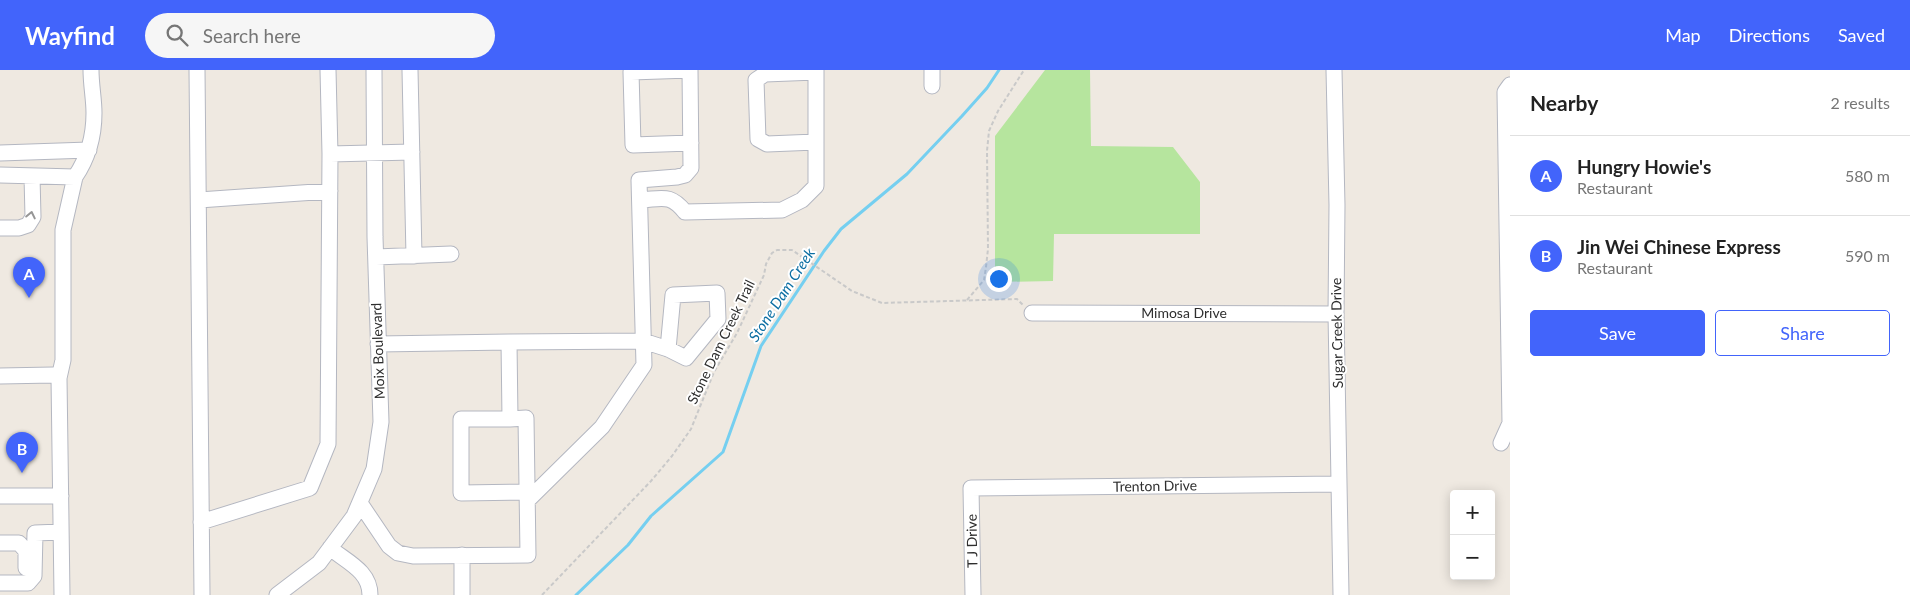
<!DOCTYPE html>
<html lang="en">
<head>
<meta charset="utf-8">
<style>
	body { margin:0; font-family:Lato,sans-serif; background:#f6f6f6; color:#222 }
	.controls { position:absolute; right:15px; bottom:15px; display:grid; overflow:hidden; border-radius:5px; box-shadow:0 2px 12px #0003 }
	.controls button { width:45px; height:45px; display:grid; place-items:center; padding:0; border:0; border-bottom:1px solid #e0e0e0; background:#fff; color:#222; font:25px sans-serif }
	.you { position:absolute; left:998px; top:208px; width:18px; height:18px; margin:-12px; border:4px solid #fff; border-radius:50%; background:#1a73e8; box-shadow:0 0 0 8px #1a73e833 }
	.badge { display:grid; place-items:center; width:32px; height:32px; border-radius:50%; background:#4264fb; color:#fff; font-size:16px; font-weight:700 }
	.pin { position:absolute; translate:-50% -41px; filter:drop-shadow(0 1px 2px #0008) }
	.pin::after { content:''; position:absolute; top:26px; width:18px; height:15px; background:inherit; clip-path:polygon(0 0,100% 0,50% 100%) }
	.list { margin:0; padding:0; list-style:none }
	h2 { display:flex; justify-content:space-between; align-items:center; height:65px; margin:0; padding:0 20px; font-size:21px }
	h2 small { font-size:16px; font-weight:400; color:#767676 }
	.list li { display:grid; grid-template-columns:32px 1fr auto; gap:15px; align-items:center; box-sizing:border-box; height:80px; padding:0 20px; border-top:1px solid #e0e0e0 }
	.list b { display:block; font-size:19px; white-space:nowrap }
	.list p { margin:0; font-size:16px; white-space:nowrap; color:#767676 }
	.list em { font-size:16px; font-style:normal; color:#767676 }
	.actions { display:flex; gap:10px; padding:15px 20px }
	.actions a { flex:1; padding:11px 0; border:1px solid #4264fb; border-radius:5px; text-align:center; font-size:18px; color:#4264fb }
	.actions .main { background:#4264fb; color:#fff }
	.icon { flex:none; width:28px; height:28px; fill:none; stroke:currentColor; stroke-width:2; stroke-linecap:round; stroke-linejoin:round }
	.map { position:relative; flex:none; width:1510px; height:525px; overflow:hidden }
	header { display:flex; align-items:center; gap:30px; box-sizing:border-box; height:70px; padding:0 25px; background:#4264fb; color:#fff }
	header strong { font-size:24px }
	nav { display:flex; gap:28px; margin-inline-start:auto; font-size:18px }
	.search { width:350px; height:45px; background:#f6f6f6; display:flex; align-items:center; gap:12px; box-sizing:border-box; padding:0 18px; border-radius:28px; color:#767676; font-size:19px }
	main { display:flex }
	aside { flex:1; background:#fff }
	.map>svg:first-child { display:block }
	.green { fill:#b6e59e }
	.lines { fill:none; stroke-linecap:round; stroke-linejoin:round }
	.stream { stroke:#75cff0; stroke-width:3 }
	.minor-casing { stroke:#b4b7c1; stroke-width:17 }
	.path { stroke:#c9c9c9; stroke-width:2; stroke-dasharray:4 2.5; stroke-linecap:butt }
	.minor { stroke:#fff; stroke-width:15 }
	.oneway { stroke:#969696 }
	.labels { text-anchor:middle; stroke-width:4; stroke-linejoin:round; paint-order:stroke }
	.street-label { font-size:14px; fill:#2e2e2e; stroke:#fff }
	.water-label { font-size:15px; font-style:italic; fill:#0d6fa3; stroke:#fff }
</style>
</head>
<body>
<header>
<strong>Wayfind</strong>
<div class="search"><svg class="icon" aria-label="search" viewBox="0 0 24 24"><circle cx="10" cy="10" r="6"/><path d="M15 15l6 6"/></svg>Search here</div>
<nav><a>Map</a><a>Directions</a><a>Saved</a></nav>
</header>
<main>
<div class="map">
<svg width="1510" height="525" viewBox="0 0 1510 525">
	<rect width="100%" height="100%" fill="#efe9e1"/>
	<!-- green -->
	<path class="green" d="M1045,0H1090L1091,76L1173,77L1200,112V164H1054L1053,211L995,212V66Z"/>
	<g class="lines">
		<!-- stream -->
		<path class="stream" d="M576,525L628,475L651,446L723,382L761,276L824,181L841,159L907,104L962,46L987,18L999,0"/>
		<!-- minor casing -->
		<g class="minor-casing">
			<path id="minor" d="M197,0L202,525
				M410,0L414,186
				M690,0L631,2L633,75L691,73
				M932,0V16
				M1334,0L1337,135L1336,244L1341,525
				M816,2L765,4L756,10L758,69L767,74L816,72
				M0,83L89,80
				M330,84L412,82
				M0,105L75,107C88,88 94,66 94,43C94,29 91,15 91,0
				M199,130L330,121
				M640,130C662,129 670,123 685,142L782,140L802,130L816,116V0
				M0,158H19L28,155L33,147L32,106
				M376,187L451,184
				M1032,243L1336,244
				M509,272L643,271L668,279L686,288L718,249L717,223L673,225L668,279
				M0,306L53,305L59,308L62,525
				M59,308L63,290V160L75,107
				M510,349H461V423L528,422
				M1501,373L1510,353L1505,22L1510,15
				M0,426H61
				M528,430L602,357L644,295L639,110L677,107L685,105L691,98L690,0
				M360,433L389,476L398,483L413,486L528,485L526,348L510,349L509,272L378,274
				M201,452L310,418L328,374L330,84L328,0
				M0,473H19L26,481V498
				M330,478C347,492 370,501 370,525
				M462,485V525
				M0,513H28L34,506L35,463L61,462
				M277,525L319,493L354,446L374,399L381,352L375,167L374,0
				M973,525L971,418L1339,414"/>
		</g>
		<!-- path -->
		<path class="path" d="M967,230L984,210L986,197L988,179L987,81L989,61L998,41L1024,0
			M542,525L651,411L672,386L691,359L714,302L737,263L764,205L766,194L772,183L777,180H792L852,221L882,233L1017,229L1023,235"/>
		<!-- minor -->
		<use href="#minor" class="minor"/>
	</g>
	<!-- one-way arrows -->
	<defs><path id="oneway-chevron" d="M-2-3.5L2.5 0L-2 3.5" fill="none" stroke-width="1.6" stroke-linecap="round" stroke-linejoin="round" transform="scale(1.25)"/></defs>
	<use class="oneway" href="#oneway-chevron" transform="translate(31 145) rotate(-78)"/>
	<g class="labels">
		<!-- street labels -->
		<g class="street-label">
			<text x="1184" y="248">Mimosa Drive</text>
			<text transform="translate(1337 263) rotate(-91)" y="5">Sugar Creek Drive</text>
			<text transform="translate(721 272) rotate(-64)" y="5">Stone Dam Creek Trail</text>
			<text transform="translate(378 281) rotate(-92)" y="5">Moix Boulevard</text>
			<text transform="translate(1155 416) rotate(-1)" y="5">Trenton Drive</text>
			<text transform="translate(972 471) rotate(-91)" y="5">T J Drive</text>
		</g>
		<!-- water labels -->
		<g class="water-label">
			<text transform="translate(782 225) rotate(-57)" y="5">Stone Dam Creek</text>
		</g>
	</g>
</svg>
<div class="controls">
<button>+</button>
<button>−</button>
</div>
<div class="you"></div>
<div class="pin badge" style="left:29px;top:228px">A</div>
<div class="pin badge" style="left:22px;top:403px">B</div>
</div>
<aside>
<h2>Nearby<small>2 results</small></h2>
<ul class="list">
<li><span class="badge">A</span><div><b>Hungry Howie's</b><p>Restaurant</p></div><em>580 m</em></li>
<li><span class="badge">B</span><div><b>Jin Wei Chinese Express</b><p>Restaurant</p></div><em>590 m</em></li>
</ul>
<div class="actions"><a class="main">Save</a><a>Share</a></div>
</aside>
</main>
</body>
</html>
